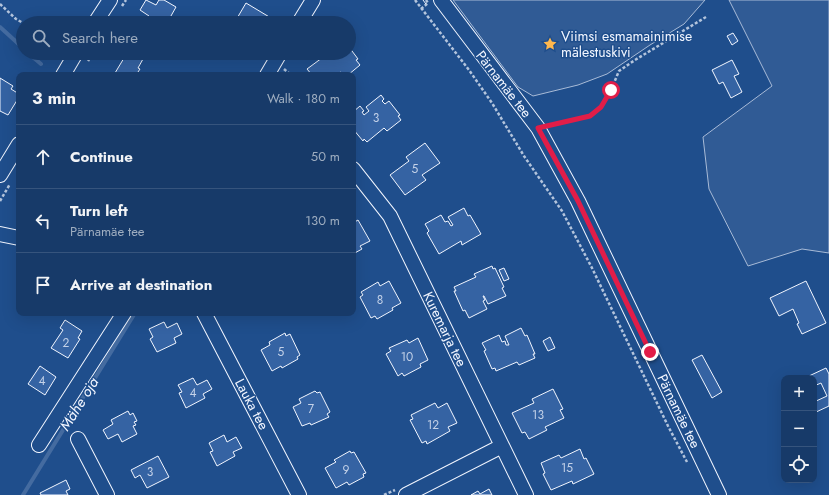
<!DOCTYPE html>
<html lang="en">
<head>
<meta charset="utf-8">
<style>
	body { margin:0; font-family:Jost,sans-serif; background:#20416f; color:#f1f3f6 }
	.controls { position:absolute; right:12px; bottom:12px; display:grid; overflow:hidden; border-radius:8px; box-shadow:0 4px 16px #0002 }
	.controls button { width:36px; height:36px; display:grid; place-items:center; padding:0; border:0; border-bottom:1px solid #36547d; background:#173a69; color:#f1f3f6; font:20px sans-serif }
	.stop { position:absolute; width:12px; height:12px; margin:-9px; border:3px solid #e11d48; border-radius:50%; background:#fff }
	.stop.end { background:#e11d48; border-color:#fff; box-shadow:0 1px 4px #0008 }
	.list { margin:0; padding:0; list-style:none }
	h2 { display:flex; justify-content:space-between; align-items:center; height:52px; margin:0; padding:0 16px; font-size:17px }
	h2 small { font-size:13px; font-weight:400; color:#9eadc0 }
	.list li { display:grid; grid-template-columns:26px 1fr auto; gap:12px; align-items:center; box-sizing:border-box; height:64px; padding:0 16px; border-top:1px solid #36547d }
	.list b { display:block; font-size:15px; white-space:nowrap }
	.list p { margin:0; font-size:13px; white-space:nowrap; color:#9eadc0 }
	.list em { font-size:13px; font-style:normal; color:#9eadc0 }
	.icon { flex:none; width:22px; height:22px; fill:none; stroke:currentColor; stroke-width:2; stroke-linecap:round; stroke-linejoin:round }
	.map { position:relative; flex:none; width:829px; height:495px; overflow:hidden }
	.search { position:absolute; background:#173a69; box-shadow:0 4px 16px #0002; left:16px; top:16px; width:340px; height:44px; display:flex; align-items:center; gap:10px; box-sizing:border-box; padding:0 14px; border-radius:22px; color:#9eadc0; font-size:15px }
	.panel { position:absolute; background:#173a69; box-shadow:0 4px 16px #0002; left:16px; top:72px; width:340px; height:244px; border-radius:8px }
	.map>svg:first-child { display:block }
	.built { fill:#305b95; stroke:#a8bbd7 }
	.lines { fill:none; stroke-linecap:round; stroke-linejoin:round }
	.stream { stroke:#446ba0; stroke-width:4 }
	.building { fill:#3563a3; stroke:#f2f6ff }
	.minor-casing { stroke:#f2f6ff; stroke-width:16 }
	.path { stroke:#b3c4dc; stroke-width:2.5; stroke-dasharray:3 2; stroke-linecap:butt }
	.minor { stroke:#1f4e8c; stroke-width:14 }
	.fence { stroke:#f2f6ff; stroke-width:1; stroke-dasharray:5 2; stroke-linecap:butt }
	.route { stroke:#e11d48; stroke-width:5 }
	.labels { text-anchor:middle; stroke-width:3; stroke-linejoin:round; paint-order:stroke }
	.number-label { font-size:12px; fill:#c3d1e8 }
	.poi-label { font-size:14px; fill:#f2f6ff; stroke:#1f4e8c; text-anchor:start }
	.street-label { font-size:14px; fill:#f2f6ff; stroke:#1f4e8c }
	.water-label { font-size:15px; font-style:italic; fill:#f2f6ff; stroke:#1f4e8c }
</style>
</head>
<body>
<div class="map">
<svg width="829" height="495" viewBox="0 0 829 495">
	<rect width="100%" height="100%" fill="#1f4e8c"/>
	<!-- built -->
	<path class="built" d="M453,0H705L684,24L650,45L607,74L578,85L533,96L518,87Z
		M729,0H829V253L802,249L748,266L709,189L703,137L772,86Z"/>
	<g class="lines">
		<!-- stream -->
		<path class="stream" d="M0,27L23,48
			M28,53L41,64
			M23,495L135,313"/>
	</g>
	<!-- building -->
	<path class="building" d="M146,0L156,5L159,0H164L176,7L167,23H152L146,19L149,16L140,10Z
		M246,3L271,18L268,23H241L236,20Z
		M733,33L738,41L732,45L727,36Z
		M349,47L358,59L356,60L360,65L348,75H343L341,72L339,73L340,75H312L307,69L326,55L325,53H349Z
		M127,53H133L143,59L138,68L140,69L136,75H119L115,73Z
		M732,60L739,74L734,76L742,92L731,98L723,82L719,84L712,70Z
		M0,78L13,86L11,89L19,94V97L8,115L0,111Z
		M381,95L384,99L382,101L385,104L389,101L400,115L398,116L401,120L387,131L384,128L367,142L364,139L363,141L353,129V125L355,123L353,121V112L360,106L364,111L362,112L364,115L369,111L366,107Z
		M425,143L440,163L422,175L426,180L405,195L390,175L409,161L406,157Z
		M464,208L468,216L470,215L481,234L462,245L461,241L439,254L427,233L429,231L425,224L441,215L445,222L448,221L451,226L453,225L448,217Z
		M358,220L370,241L360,246L362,249L353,254V223Z
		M492,266L493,269L495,268L504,287L502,288L506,296L488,304L484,296H483L485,300L483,301L487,309L469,318L465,310L463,311L454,291H456L454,287L476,277L474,274Z
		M504,268L509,279L504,281L499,270Z
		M389,281L401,303L392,308L393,310L377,319L375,316L371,318L360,297L363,295L361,292L378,282L380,286Z
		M806,281L826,323L802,334L797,324L799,323L793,309L779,316L770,298Z
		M65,320L82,331L78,338L80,339L68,358L51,348L63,330L60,328Z
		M164,322L167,328L177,323L182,334L174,338L176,343L157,352L150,339L153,337L149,329Z
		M521,328L525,336L527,335L535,354H533L535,358L519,365L517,362L496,371L495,368L492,369L484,351L486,350L482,343L499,335L502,342L505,341L506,345H509L505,336Z
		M285,333L286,336L290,334L300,355L297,357L298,359L282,368L281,366L272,371L261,350L270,345L269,342Z
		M550,337L555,348L548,351L543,341Z
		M418,338L428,360L420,364L421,367L404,376L402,373L398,376L386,354L391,351L389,348L407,340L409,343Z
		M702,355L722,392L712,398L692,360Z
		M40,366L56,377L45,395L28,384Z
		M826,368L829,374V406L814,413V402L827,396L821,383L814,386V378H809V376Z
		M193,378L197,385L207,380L212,389L203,394L205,398L186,408L179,393L182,392L178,385Z
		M553,389L563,409L560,410L564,418L545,427L547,430L529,439L525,432L522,433L512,413L534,403L532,399Z
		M315,391L317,393L320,392L330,412L327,414L329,417L311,425L310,423L302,426L293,407L301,403L299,399Z
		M435,403L438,408L447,403L457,423L448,427L450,431L427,444L426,441L422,443L410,420L413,419L411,415Z
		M128,411L130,415L133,413L137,421L134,422L136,425L133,426L137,434L122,442L118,434L108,439L103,430L113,424L111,420Z
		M224,435L227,442L236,437L242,448L233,452L235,456L217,466L210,452L213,451L209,443Z
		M580,449L584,459L586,458L594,474L573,484L572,481L551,490L543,474L545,473L541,463L559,455L561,458Z
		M350,451L351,453L354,452L366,473L363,474L364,477L349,485L347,482L336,488L325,468L336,462L334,460Z
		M158,456L169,477L147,488L140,475L135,478L131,470Z
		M66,480L70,489L66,491L68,495H41L40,493Z
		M489,489L492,495H471L478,491L480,494Z"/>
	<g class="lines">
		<!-- minor casing -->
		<g class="minor-casing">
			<path id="minor" d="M441,0L538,128L578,201L719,495
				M95,23L110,0
				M299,23L313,0
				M63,75L76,53
				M267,75L280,53
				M353,169L390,216L526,495
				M0,175L19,144
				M0,234L19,238
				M204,313L299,495
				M78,439L107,495
				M39,445L124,313
				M406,495L502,446"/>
		</g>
		<!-- path -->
		<path class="path" d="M415,0L469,70L492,103L524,156L562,211L592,268L668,426L687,462
			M0,4L16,19L23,23
			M122,6L126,0
			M421,9L428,3L426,0
			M88,61L93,53
			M284,69L291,75
			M550,125L590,116L601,107L611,90L619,71L635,60L706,17
			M0,201L10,184
			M384,495L395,490"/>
		<!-- minor -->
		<use href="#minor" class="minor"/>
		<!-- fence -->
		<path class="fence" d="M423,0L426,4"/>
	</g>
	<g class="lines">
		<!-- route -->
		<path class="route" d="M611,90L601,107L590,116L538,128L578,201L650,352"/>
	</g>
	<!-- icons -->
	<defs>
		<g id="sight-bare" transform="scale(1.08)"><path d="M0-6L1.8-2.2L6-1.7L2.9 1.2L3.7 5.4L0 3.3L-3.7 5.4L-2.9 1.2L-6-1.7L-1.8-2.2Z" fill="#ffb74d" stroke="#1f4e8c" stroke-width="2.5" paint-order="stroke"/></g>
	</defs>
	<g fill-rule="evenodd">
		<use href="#sight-bare" x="550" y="44"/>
	</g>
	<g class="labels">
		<!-- number labels -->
		<g class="number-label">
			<text x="376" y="122">3</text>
			<text x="415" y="173">5</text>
			<text x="380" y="304">8</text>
			<text x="66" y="347">2</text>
			<text x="281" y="356">5</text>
			<text x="407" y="361">10</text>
			<text x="42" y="385">4</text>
			<text x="193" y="397">4</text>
			<text x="311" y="413">7</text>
			<text x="538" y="419">13</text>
			<text x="433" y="429">12</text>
			<text x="567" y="472">15</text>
			<text x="346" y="474">9</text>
			<text x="150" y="476">3</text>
		</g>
		<!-- poi labels -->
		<g class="poi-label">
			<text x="561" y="41">Viimsi esmamainimise<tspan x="561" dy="16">mälestuskivi</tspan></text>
		</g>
		<!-- street labels -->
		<g class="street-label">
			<text transform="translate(504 84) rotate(52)" y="5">Pärnamäe tee</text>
			<text transform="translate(445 329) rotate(64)" y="5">Kuremarja tee</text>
			<text transform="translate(252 404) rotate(62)" y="5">Lauka tee</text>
			<text transform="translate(679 411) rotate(64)" y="5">Pärnamäe tee</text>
		</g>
		<!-- water labels -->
		<g class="water-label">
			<text transform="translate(79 404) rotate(-58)" y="5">Mähe oja</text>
		</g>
	</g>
</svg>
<div class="controls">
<button>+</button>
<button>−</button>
<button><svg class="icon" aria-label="locate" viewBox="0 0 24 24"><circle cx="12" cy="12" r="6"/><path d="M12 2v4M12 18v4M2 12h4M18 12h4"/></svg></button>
</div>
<div class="stop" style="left:611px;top:90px"></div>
<div class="stop end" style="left:650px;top:352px"></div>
<div class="search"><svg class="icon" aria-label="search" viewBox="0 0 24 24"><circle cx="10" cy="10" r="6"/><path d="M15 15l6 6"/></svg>Search here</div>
<section class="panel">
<h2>3 min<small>Walk · 180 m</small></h2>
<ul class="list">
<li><svg class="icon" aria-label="ahead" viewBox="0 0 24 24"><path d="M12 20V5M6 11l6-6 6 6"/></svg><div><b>Continue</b></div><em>50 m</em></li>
<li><svg class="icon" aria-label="left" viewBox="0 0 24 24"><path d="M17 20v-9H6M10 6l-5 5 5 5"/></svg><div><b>Turn left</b><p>Pärnamäe tee</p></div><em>130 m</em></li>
<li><svg class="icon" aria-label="arrive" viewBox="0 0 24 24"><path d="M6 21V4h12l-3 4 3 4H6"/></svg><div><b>Arrive at destination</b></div></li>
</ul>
</section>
</div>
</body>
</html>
